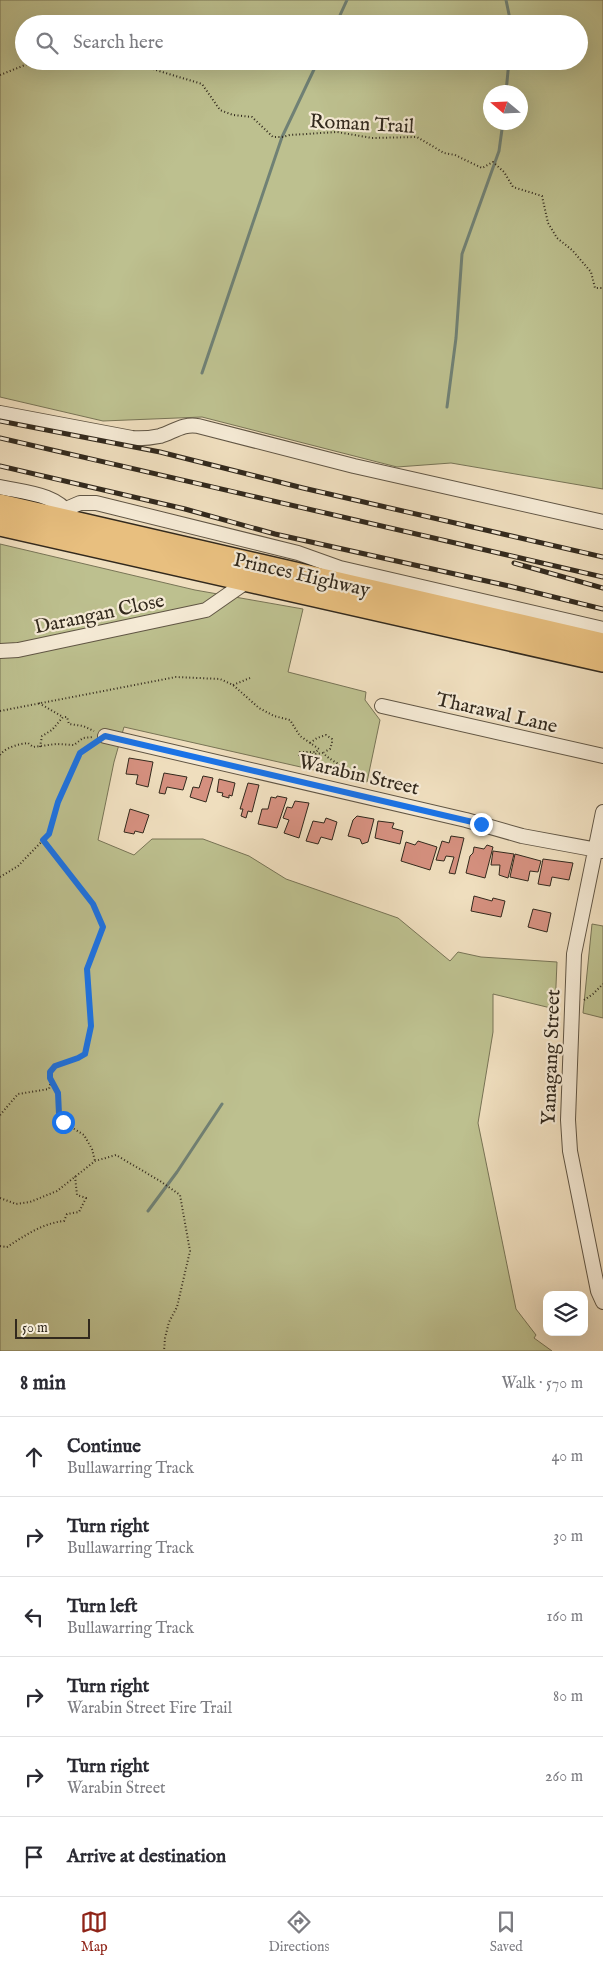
<!DOCTYPE html>
<html lang="en">
<head>
<meta charset="utf-8">
<style>
	body { margin:0; font-family:"IM FELL English",serif; background:#f7f7f7; color:#2b2b33 }
	.controls { position:absolute; right:15px; bottom:15px; display:grid; overflow:hidden; border-radius:10px; box-shadow:0 5px 20px #0002 }
	.controls button { width:45px; height:45px; display:grid; place-items:center; padding:0; border:0; border-bottom:1px solid #e1e1e2; background:#fff; color:#2b2b33; font:25px sans-serif }
	.compass { position:absolute; left:483px; top:85px; width:45px; height:45px; border-radius:50%; background:#fff; box-shadow:0 5px 20px #0002; rotate:289deg }
	.scale { position:absolute; left:15px; bottom:12px; width:75px; box-sizing:border-box; padding-left:5px; border:2px solid #32291d; border-top:0; font-size:14px; line-height:18px; white-space:nowrap; color:#32291d; -webkit-text-stroke:4px #f5ead5; paint-order:stroke }
	.stop { position:absolute; width:15px; height:15px; margin:-11px; border:4px solid #1a73e8; border-radius:50%; background:#fff }
	.stop.end { background:#1a73e8; border-color:#fff; box-shadow:0 1px 5px #0008 }
	.list { margin:0; padding:0; list-style:none }
	h2 { display:flex; justify-content:space-between; align-items:center; height:65px; margin:0; padding:0 20px; font-size:21px }
	h2 small { font-size:16px; font-weight:400; color:#7c7c81 }
	.list li { display:grid; grid-template-columns:32px 1fr auto; gap:15px; align-items:center; box-sizing:border-box; height:80px; padding:0 20px; border-top:1px solid #e1e1e2 }
	.list b { display:block; font-size:19px; white-space:nowrap }
	.list p { margin:0; font-size:16px; white-space:nowrap; color:#7c7c81 }
	.list em { font-size:16px; font-style:normal; color:#7c7c81 }
	.icon { flex:none; width:28px; height:28px; fill:none; stroke:currentColor; stroke-width:2; stroke-linecap:round; stroke-linejoin:round }
	.map { position:relative; flex:none; width:603px; height:1351px; overflow:hidden }
	.search { position:absolute; background:#fff; box-shadow:0 5px 20px #0002; left:15px; right:15px; top:15px; height:55px; display:flex; align-items:center; gap:12px; box-sizing:border-box; padding:0 18px; border-radius:28px; color:#7c7c81; font-size:19px }
	.sheet { height:545px; background:#fff }
	nav { display:flex; justify-content:space-around; align-items:center; box-sizing:border-box; height:70px; border-top:1px solid #e1e1e2; background:#fff; font-size:14px; color:#7c7c81 }
	nav a { display:grid; justify-items:center; gap:2px }
	nav .on { color:#8f2418 }
	.map>svg:first-child { display:block }
	.green { fill:#bdc08f; stroke:#787456; fill-rule:evenodd }
	.lines { fill:none; stroke-linecap:round; stroke-linejoin:round }
	.stream { stroke:#708175; stroke-width:3 }
	.building { fill:#d5907f; stroke:#32291d }
	.minor-casing { stroke:#615645; stroke-width:16 }
	.highway-casing { stroke:#32291d; stroke-width:24 }
	.path { stroke:#32291d; stroke-width:2; stroke-dasharray:1 2.5; stroke-linecap:butt }
	.minor { stroke:#f5ead5; stroke-width:14 }
	.highway { stroke:#e8bf7f; stroke-width:21 }
	.rail-casing { stroke:#32291d; stroke-width:5 }
	.rail { stroke:#f5ead5; stroke-width:3; stroke-dasharray:9; stroke-linecap:butt }
	.route { stroke:#1a73e8; stroke-width:6 }
	.labels { text-anchor:middle; stroke-width:4.5; stroke-linejoin:round; paint-order:stroke }
	.street-label { font-size:20px; fill:#32291d; stroke:#f5ead5 }
</style>
</head>
<body>
<div class="map">
<svg width="603" height="1351" viewBox="0 0 603 1351">
	<rect width="100%" height="100%" fill="#efdebe"/>
	<filter id="stains"><feTurbulence type="fractalNoise" baseFrequency=".004" numOctaves="4"/><feColorMatrix values="0 0 0 0 .2 0 0 0 0 .09 0 0 0 0 .02 0 0 0 .5 -.17"/></filter>
	<radialGradient id="worn" r=".72"><stop offset=".6" stop-color="#630" stop-opacity="0"/><stop offset="1" stop-color="#630" stop-opacity=".3"/></radialGradient>
	<!-- green -->
	<path class="green" d="M0,0H603V489L451,463L397,467L202,417L103,421L0,397ZM24,24H579V61H24ZM520,92V122H490V92Z
		M0,544L195,590L303,609L288,672L366,692L365,700L380,720L367,782L124,727L114,762L98,840L134,855L152,839H203L249,856L286,879L398,918L450,961L458,952L481,957L557,962L555,1009L493,994V1032L478,1123L516,1309L536,1335L534,1338L552,1351H0Z
		M592,924L603,926V1018L583,1013Z"/>
	<g class="lines">
		<!-- stream -->
		<path class="stream" d="M506,0L511,24
			M336,24L347,0
			M506,92L509,61
			M202,373L282,137L318,61
			M447,407L456,338L462,254L499,151L503,122
			M148,1211L177,1172L222,1104"/>
	</g>
	<!-- building -->
	<path class="building" d="M129,758L153,762L148,787L136,784L138,775L126,774Z
		M164,773L187,777L183,790L167,787L165,794L159,793Z
		M203,776L213,778L206,802L190,797L193,787L199,788Z
		M219,779L235,783L232,796L229,795V798L222,796L223,793L217,792Z
		M248,783L259,785L252,812L248,811L246,818L241,816L243,809H240Z
		M277,796L287,798L277,828L258,824L262,809H268L271,797L276,798Z
		M295,801L309,803L299,838L284,833L289,820L283,818L287,807L292,808Z
		M130,809L149,815L143,833L135,831L134,834L124,832Z
		M357,816L374,819L368,842L362,844L360,839L348,836L353,820Z
		M326,818L337,822L332,840L321,837L318,844L306,841L313,821L324,823Z
		M378,821L394,823L392,828L403,831L400,844L375,838Z
		M451,836L464,838L455,874L449,873L454,857L446,856L444,861L436,860L442,841L449,843Z
		M418,841L437,847L430,870L401,861L406,842L415,845Z
		M487,845L493,847L485,878L466,873L470,856L473,853L474,847L484,849Z
		M493,851L514,854L508,878L499,875L500,865H491Z
		M515,854L541,861L538,872L530,871L528,881L510,877Z
		M543,859L573,863L569,880L552,877L550,886L538,884Z
		M474,896L492,901L493,898L505,901L501,917L471,911Z
		M533,909L551,913L547,932L528,927Z"/>
	<g class="lines">
		<!-- minor casing -->
		<g class="minor-casing">
			<path id="minor" d="M0,413L132,438C141,439 150,438 160,436C173,432 184,423 198,426L354,466L603,522
				M0,487C22,492 60,494 70,517
				M66,509L80,503H96L298,553L340,568L603,629
				M0,651L18,650L206,610L249,580
				M382,706L603,756
				M105,736L466,820L522,836L603,851
				M603,812L574,954L568,1120L570,1151L598,1291L603,1302"/>
		</g>
		<!-- highway casing -->
		<g class="highway-casing">
			<path id="highway" d="M0,505L603,644
				M0,525L603,661"/>
		</g>
		<!-- path -->
		<path class="path" d="M126,61L202,84L220,110L233,115L252,117L273,137H282L290,135L337,132L372,138L417,137L444,153L455,155L482,168L493,162L504,172L513,187L542,196L548,223L557,238L572,250L591,272L595,288H603
			M0,75L35,61
			M233,685L250,678
			M39,703L63,717
			M0,711L176,677L220,679L233,685L259,708L274,716L290,720L300,736L319,749L316,752H300L299,756L323,753C335,765 347,764 357,782
			M310,743L317,738L326,735L332,739V743L330,749L324,752
			M40,747L42,736L52,730L63,717H67L69,724L83,726L94,731
			M0,755C6,747 19,744 28,743L33,747L56,744L74,745L83,738L93,737
			M43,840L93,904L103,927L87,969L91,1026L85,1054L78,1058L55,1066L50,1072V1078L58,1093L59,1114L63,1122L84,1135L92,1149L95,1161
			M0,877L18,866L49,834L58,802L81,753L95,743
			M584,1000L593,994L603,984
			M0,1115L18,1094L49,1089L51,1081
			M0,1198L16,1204L30,1202L57,1191L95,1161L116,1155L160,1181L180,1195L190,1251L177,1307L169,1322L165,1338L164,1351
			M0,1246L7,1247C24,1236 43,1223 64,1221L67,1214L79,1212L86,1198L77,1195L75,1176"/>
		<!-- minor -->
		<use href="#minor" class="minor"/>
		<!-- highway -->
		<use href="#highway" class="highway"/>
		<!-- rail casing -->
		<g class="rail-casing">
			<path id="rail" d="M0,421L160,452L303,488L603,557
				M0,438L603,577
				M0,466L185,509L275,534L509,586L603,609
				M514,563L603,588"/>
		</g>
		<!-- rail -->
		<use href="#rail" class="rail"/>
	</g>
	<g class="lines">
		<!-- route -->
		<path class="route" d="M63,1122L59,1114L58,1093L50,1078V1072L55,1066L78,1058L85,1054L91,1026L87,969L103,927L93,904L43,840L49,834L58,802L80,753L105,736L481,824"/>
	</g>
	<g class="labels">
		<!-- street labels -->
		<g class="street-label">
			<text transform="translate(362 123) rotate(3)" y="7">Roman Trail</text>
			<text transform="translate(302 574) rotate(13)" y="7">Princes Highway</text>
			<text transform="translate(99 613) rotate(-12)" y="7">Darangan Close</text>
			<text transform="translate(497 712) rotate(13)" y="7">Tharawal Lane</text>
			<text transform="translate(359 774) rotate(13)" y="7">Warabin Street</text>
			<text transform="translate(550 1057) rotate(-88)" y="7">Yanagang Street</text>
		</g>
	</g>
	<rect width="100%" height="100%" filter="url(#stains)"/>
	<rect width="100%" height="100%" fill="url(#worn)"/>
</svg>
<div class="controls">
<button><svg class="icon" aria-label="layers" viewBox="0 0 24 24"><path d="M12 4l9 5-9 5-9-5zM3 14l9 5 9-5"/></svg></button>
</div>
<svg class="compass" viewBox="-18 -18 36 36"><path d="M0-13l5 13h-10z" fill="#e53935"/><path d="M0 13l5-13h-10z" fill="#7c7c81"/></svg>
<div class="scale">50 m</div>
<div class="stop" style="left:63px;top:1122px"></div>
<div class="stop end" style="left:481px;top:824px"></div>
<div class="search"><svg class="icon" aria-label="search" viewBox="0 0 24 24"><circle cx="10" cy="10" r="6"/><path d="M15 15l6 6"/></svg>Search here</div>
</div>
<section class="sheet">
<h2>8 min<small>Walk · 570 m</small></h2>
<ul class="list">
<li><svg class="icon" aria-label="ahead" viewBox="0 0 24 24"><path d="M12 20V5M6 11l6-6 6 6"/></svg><div><b>Continue</b><p>Bullawarring Track</p></div><em>40 m</em></li>
<li><svg class="icon" aria-label="right" viewBox="0 0 24 24"><path d="M7 20v-9h11M14 6l5 5-5 5"/></svg><div><b>Turn right</b><p>Bullawarring Track</p></div><em>30 m</em></li>
<li><svg class="icon" aria-label="left" viewBox="0 0 24 24"><path d="M17 20v-9H6M10 6l-5 5 5 5"/></svg><div><b>Turn left</b><p>Bullawarring Track</p></div><em>160 m</em></li>
<li><svg class="icon" aria-label="right" viewBox="0 0 24 24"><path d="M7 20v-9h11M14 6l5 5-5 5"/></svg><div><b>Turn right</b><p>Warabin Street Fire Trail</p></div><em>80 m</em></li>
<li><svg class="icon" aria-label="right" viewBox="0 0 24 24"><path d="M7 20v-9h11M14 6l5 5-5 5"/></svg><div><b>Turn right</b><p>Warabin Street</p></div><em>260 m</em></li>
<li><svg class="icon" aria-label="arrive" viewBox="0 0 24 24"><path d="M6 21V4h12l-3 4 3 4H6"/></svg><div><b>Arrive at destination</b></div></li>
</ul>
</section>
<nav>
<a class="on"><svg class="icon" aria-label="map" viewBox="0 0 24 24"><path d="M3 6l6-2 6 2 6-2v14l-6 2-6-2-6 2zM9 4v14M15 6v14"/></svg>Map</a>
<a><svg class="icon" aria-label="directions" viewBox="0 0 24 24"><path d="M12 3l9 9-9 9-9-9zM9 14v-3h6M13 9l2 2-2 2"/></svg>Directions</a>
<a><svg class="icon" aria-label="saved" viewBox="0 0 24 24"><path d="M7 4h10v16l-5-4-5 4z"/></svg>Saved</a>
</nav>
</body>
</html>
